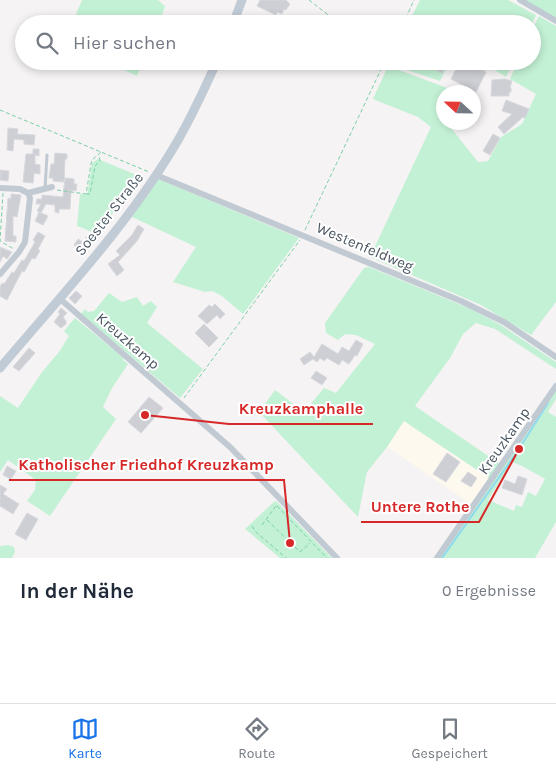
<!DOCTYPE html>
<html lang="de">
<head>
<meta charset="utf-8">
<style>
	body { margin:0; font-family:Karla,sans-serif; background:#f6f6f7; color:#1f2937 }
	.compass { position:absolute; left:436px; top:85px; width:45px; height:45px; border-radius:50%; background:#fff; box-shadow:0 2px 8px #0003; rotate:292deg }
	.list { margin:0; padding:0; list-style:none }
	h2 { display:flex; justify-content:space-between; align-items:center; height:65px; margin:0; padding:0 20px; font-size:21px }
	h2 small { font-size:16px; font-weight:400; color:#747a83 }
	.icon { flex:none; width:28px; height:28px; fill:none; stroke:currentColor; stroke-width:2; stroke-linecap:round; stroke-linejoin:round }
	.map { position:relative; flex:none; width:556px; height:558px; overflow:hidden }
	.search { position:absolute; background:#fff; box-shadow:0 2px 8px #0003; left:15px; right:15px; top:15px; height:55px; display:flex; align-items:center; gap:12px; box-sizing:border-box; padding:0 18px; border-radius:28px; color:#747a83; font-size:19px }
	.sheet { height:145px; background:#fff }
	nav { display:flex; justify-content:space-around; align-items:center; box-sizing:border-box; height:70px; border-top:1px solid #e0e1e3; background:#fff; font-size:14px; color:#747a83 }
	nav a { display:grid; justify-items:center; gap:2px }
	nav .on { color:#1a73e8 }
	.map>svg:first-child { display:block }
	.commercial { fill:#fdf9ef }
	.green { fill:#c3f1d5; fill-rule:evenodd }
	.lines { fill:none; stroke-linecap:round; stroke-linejoin:round }
	.stream { stroke:#90daee; stroke-width:2 }
	.building { fill:#cdcfd5; stroke:#d7d9de }
	.path { stroke:#7ad0a6; stroke-width:1; stroke-dasharray:4 2.5; stroke-linecap:butt }
	.service { stroke:#c1cad2; stroke-width:3 }
	.minor { stroke:#c1cad2; stroke-width:6 }
	.secondary { stroke:#c1cbd6; stroke-width:9 }
	.labels { text-anchor:middle; stroke-width:4; stroke-linejoin:round; paint-order:stroke }
	.street-label { font-size:15px; fill:#4a5661; stroke:#fff }
	.leader { fill:none; stroke:#d62828; stroke-width:2 }
	.callout-dot { fill:#d62828; stroke:#fff; stroke-width:2 }
	.callout-label { font-size:16px; text-anchor:middle; font-weight:bold; fill:#d62828; stroke:#fff; stroke-width:4; stroke-linejoin:round; paint-order:stroke }
</style>
</head>
<body>
<div class="map">
<svg width="556" height="558" viewBox="0 0 556 558">
	<rect width="100%" height="100%" fill="#f5f3f3"/>
	<!-- commercial -->
	<path class="commercial" d="M404,421L489,478L471,504L387,447Z"/>
	<!-- green -->
	<path class="green" d="M82,0H158L165,6L159,24H72Z
		M420,0H508L536,15L532,24H408Z
		M524,0H556V18Z
		M539,16L556,26V302L531,335L481,305L370,257L431,127L418,117L373,99L388,66L458,92H444V122L453,123L451,128L478,162L488,161L501,137L522,124L536,94L510,79L518,61H532V30Z
		M105,61H143L137,76Z
		M393,61H450L440,81L410,71Z
		M480,61H514L506,77Z
		M98,159L139,176L98,234L77,226L80,194L87,195L92,163Z
		M158,179L299,238L243,314L222,296L212,291L205,292L173,282L196,247L130,216Z
		M369,267L471,309L501,325L556,362V369L495,329L476,323L463,334L450,358L415,406L500,464L489,478L404,421L387,447L367,472L358,517L259,412L275,390L304,412L324,388L336,393L375,344L356,335L345,334L338,340L326,333L325,323L364,268Z
		M109,293L122,302L137,297L143,306L151,301L157,307L147,323L203,369L180,398L81,314L85,309L88,312L94,311Z
		M75,318L124,358L123,360L128,364L112,388L103,407L116,419L50,516L27,501L35,490L36,480L8,460L0,472V396L18,408L42,372L59,352L69,336L64,331Z
		M556,389V399L548,412L556,417V522L535,558H439ZM513,462L524,467L545,479L536,496L528,492L522,507L516,505L514,511L488,500Z
		M275,501L278,503L332,558H280L245,529Z
		M8,545L14,547L15,552L12,558H0V546Z"/>
	<g class="lines">
		<!-- stream -->
		<path class="stream" d="M442,558L519,449L548,403"/>
	</g>
	<!-- building -->
	<path class="building" d="M260,0H286L290,4L286,10L284,9L282,14L277,12L276,15L257,6Z
		M438,61H448L442,73L434,69Z
		M460,61H463L486,72L476,92L451,79Z
		M505,79L512,81L510,88H511V92H509V96H491L492,80Z
		M506,100L529,109L525,118L523,117L504,134L498,127L512,114L502,111Z
		M8,128L18,129L17,134L35,135L34,145L24,144V140L14,139L13,151L7,150Z
		M493,134L500,138L490,155L483,151Z
		M33,149H39V156L35,155V164L40,165V174L34,173L33,183L23,182L26,154H33Z
		M55,153L67,154V159H65L64,182L53,181V178H49L51,164H54Z
		M0,170L9,171L8,181L0,180Z
		M65,178L74,179V184H77L76,191L71,190L70,209H59V213L55,212V205L46,204L41,213L37,211L41,204H36L37,199H42V195L63,197Z
		M11,194L21,195L17,217L13,216V236H16V242L5,241L8,198L11,199Z
		M39,212L48,216L43,225L35,221Z
		M138,225L144,229L137,241L118,262L124,270L117,276L108,264L120,255L116,251L132,235Z
		M38,232L45,236L38,249L40,251L35,259L32,258L24,272L22,271L7,300L0,296V287L2,283L4,284L12,272L14,273L22,260L24,261L35,242L33,240Z
		M87,236L91,239L87,244L90,246L86,253L74,245L78,239L83,242Z
		M0,247L12,252L7,259L3,256L0,262Z
		M76,291L82,296L75,304L69,298Z
		M215,304L225,314L220,319L217,315L207,324L198,316L209,305L212,307Z
		M61,308L67,313L63,317L66,321V324L61,328L54,322L60,314L58,312Z
		M204,324L218,338L209,347L195,333Z
		M356,340L363,344L357,356L355,355L349,364L342,360L339,365L327,358L324,361L320,358L317,362L313,359L304,365L300,359L310,352L314,357L322,344L338,354L342,347L349,351Z
		M29,348L35,353L19,371L13,367Z
		M316,371L327,378L322,385L311,378Z
		M149,397L163,408L141,433L128,422Z
		M447,453L460,462L446,482L433,474Z
		M7,466L16,471L11,479L3,475Z
		M468,472L477,478L471,487L461,481Z
		M518,476L527,479L522,495L502,488L505,480L515,484Z
		M0,485L7,489L3,494L19,504L13,514L0,506Z
		M27,513L38,519L26,540L15,534Z"/>
	<g class="lines">
		<!-- path -->
		<path class="path" d="M309,0L340,24
			M403,24L414,0
			M0,110L149,172
			M57,190L86,194L91,164L92,160L101,152
			M3,193L0,241L14,249
			M86,194H90L95,166L100,161L99,155
			M305,230L385,61
			M184,398L300,240
			M277,506L327,558
			M267,520L300,552L310,543
			M262,525L276,506
			M252,526L256,532L286,558"/>
		<!-- service -->
		<path class="service" d="M45,189L47,155"/>
		<!-- minor -->
		<path class="minor" d="M520,0L556,21
			M156,175L461,301L504,322L556,357
			M0,188L20,189L28,193L52,187
			M0,274L19,252L25,242L30,198L28,193
			M59,298L230,447L337,558
			M437,558L556,386"/>
		<!-- secondary -->
		<path class="secondary" d="M233,24L242,0
			M0,368C60,297 126,227 174,147C191,119 204,90 217,61"/>
	</g>
	<g class="labels">
		<!-- street labels -->
		<g class="street-label">
			<text transform="translate(109 214) rotate(-52)" y="5">Soester Straße</text>
			<text transform="translate(365 247) rotate(23)" y="5">Westenfeldweg</text>
			<text transform="translate(128 341) rotate(41)" y="5">Kreuzkamp</text>
			<text transform="translate(504 441) rotate(-55)" y="5">Kreuzkamp</text>
		</g>
	</g>
	<!-- callouts -->
	<path class="leader" d="M145 415L229 424H373M290 543L284 480H9M519 449L479 522H361"/>
	<g class="callout-dot">
		<circle cx="145" cy="415" r="5"/>
		<circle cx="290" cy="543" r="5"/>
		<circle cx="519" cy="449" r="5"/>
	</g>
	<g class="callout-label">
		<text x="301" y="414">Kreuzkamphalle</text>
		<text x="146" y="470">Katholischer Friedhof Kreuzkamp</text>
		<text x="420" y="512">Untere Rothe</text>
	</g>
</svg>
<svg class="compass" viewBox="-18 -18 36 36"><path d="M0-13l5 13h-10z" fill="#e53935"/><path d="M0 13l5-13h-10z" fill="#747a83"/></svg>
<div class="search"><svg class="icon" aria-label="search" viewBox="0 0 24 24"><circle cx="10" cy="10" r="6"/><path d="M15 15l6 6"/></svg>Hier suchen</div>
</div>
<section class="sheet">
<h2>In der Nähe<small>0 Ergebnisse</small></h2>
<ul class="list">
</ul>
</section>
<nav>
<a class="on"><svg class="icon" aria-label="map" viewBox="0 0 24 24"><path d="M3 6l6-2 6 2 6-2v14l-6 2-6-2-6 2zM9 4v14M15 6v14"/></svg>Karte</a>
<a><svg class="icon" aria-label="directions" viewBox="0 0 24 24"><path d="M12 3l9 9-9 9-9-9zM9 14v-3h6M13 9l2 2-2 2"/></svg>Route</a>
<a><svg class="icon" aria-label="saved" viewBox="0 0 24 24"><path d="M7 4h10v16l-5-4-5 4z"/></svg>Gespeichert</a>
</nav>
</body>
</html>
